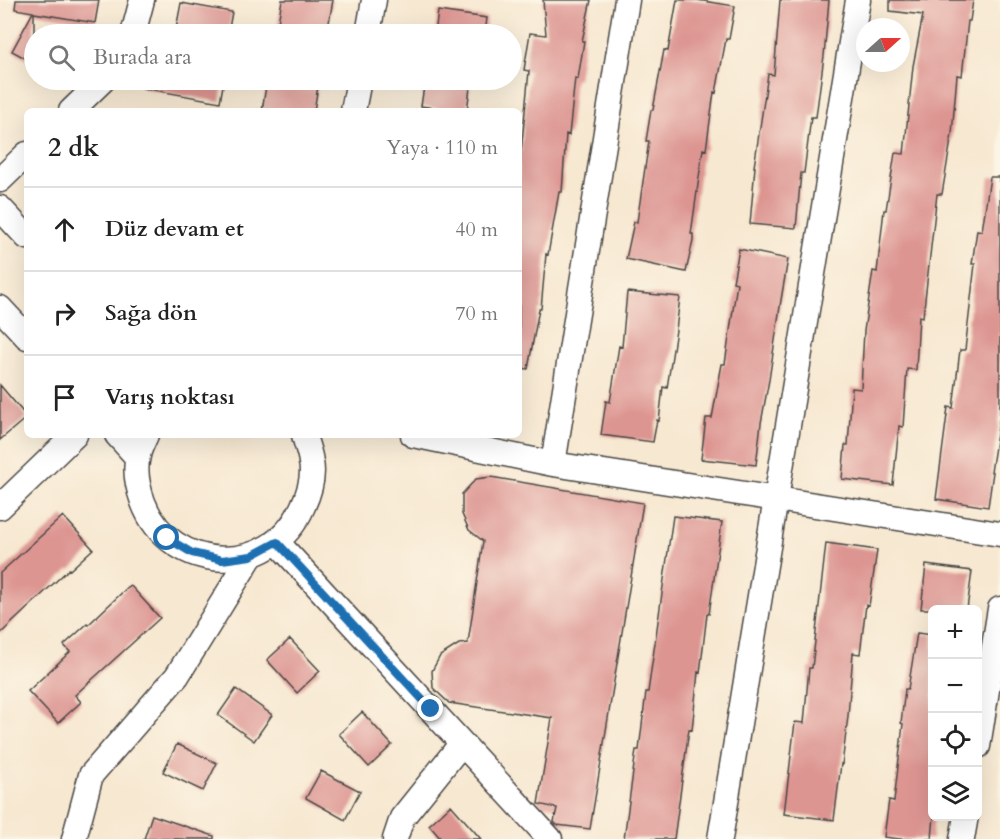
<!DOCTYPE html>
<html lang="tr">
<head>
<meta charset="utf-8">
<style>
	body { margin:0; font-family:Cardo,serif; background:#f2f2f2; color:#222 }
	.controls { position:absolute; right:18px; bottom:18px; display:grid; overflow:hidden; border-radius:9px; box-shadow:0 6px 24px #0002 }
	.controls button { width:54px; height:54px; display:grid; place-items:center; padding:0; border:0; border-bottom:2px solid #e0e0e0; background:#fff; color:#222; font:30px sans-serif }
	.compass { position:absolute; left:856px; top:18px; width:54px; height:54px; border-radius:50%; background:#fff; box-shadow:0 6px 24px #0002; rotate:69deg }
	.stop { position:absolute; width:18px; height:18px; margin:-14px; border:4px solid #1f6fb2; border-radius:50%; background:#fff }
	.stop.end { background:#1f6fb2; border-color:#fff; box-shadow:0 2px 6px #0008 }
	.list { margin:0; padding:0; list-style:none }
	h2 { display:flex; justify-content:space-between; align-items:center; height:78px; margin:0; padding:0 24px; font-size:26px }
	h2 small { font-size:20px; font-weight:400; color:#767676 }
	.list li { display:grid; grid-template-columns:39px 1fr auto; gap:18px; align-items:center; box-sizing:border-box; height:84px; padding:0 24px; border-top:2px solid #e0e0e0 }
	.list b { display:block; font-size:22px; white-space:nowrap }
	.list em { font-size:20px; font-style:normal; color:#767676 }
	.icon { flex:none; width:33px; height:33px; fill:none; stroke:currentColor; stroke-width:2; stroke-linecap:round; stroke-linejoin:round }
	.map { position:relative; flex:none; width:1000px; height:839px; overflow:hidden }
	.search { position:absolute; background:#fff; box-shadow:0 6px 24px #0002; left:24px; top:24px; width:498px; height:66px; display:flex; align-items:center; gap:15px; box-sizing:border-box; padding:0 21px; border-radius:33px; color:#767676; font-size:22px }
	.panel { position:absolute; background:#fff; box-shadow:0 6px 24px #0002; left:24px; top:108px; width:498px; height:330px; border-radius:9px }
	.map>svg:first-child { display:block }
	.building { fill:#dd9592 }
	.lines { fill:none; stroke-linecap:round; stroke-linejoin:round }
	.street-casing { stroke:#4a4744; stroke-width:27 }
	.street { stroke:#fff; stroke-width:24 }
	.route { stroke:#1f6fb2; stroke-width:8 }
</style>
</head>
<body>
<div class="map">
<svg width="1000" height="839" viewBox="0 0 1000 839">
	<rect width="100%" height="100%" fill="#fcf5e5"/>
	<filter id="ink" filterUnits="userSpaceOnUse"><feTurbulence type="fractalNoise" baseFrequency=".0167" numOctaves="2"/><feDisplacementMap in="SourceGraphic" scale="12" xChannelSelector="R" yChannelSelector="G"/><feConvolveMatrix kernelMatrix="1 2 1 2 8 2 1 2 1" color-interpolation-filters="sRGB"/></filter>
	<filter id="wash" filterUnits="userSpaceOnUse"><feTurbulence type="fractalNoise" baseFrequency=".008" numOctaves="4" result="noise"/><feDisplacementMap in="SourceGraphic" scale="24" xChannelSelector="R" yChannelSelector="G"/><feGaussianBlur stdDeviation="1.35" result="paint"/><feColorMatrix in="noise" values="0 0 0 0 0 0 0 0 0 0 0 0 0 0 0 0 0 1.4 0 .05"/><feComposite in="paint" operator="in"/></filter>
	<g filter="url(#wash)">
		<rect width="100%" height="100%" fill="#f7e8d1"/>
		<g id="blocks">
			<!-- building -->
			<path class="building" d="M16,0H99L95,23L34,13V63L12,51L33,12L15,9Z
				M282,0H333L327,34H276Z
				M543,0H591L582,41H584L578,79L575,78L569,135L566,134L562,192H559L548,255L546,254L541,309H539L528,369L519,368V152H521L529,71L524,70L530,33L546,35Z
				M677,0H697L735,6L729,39H726L716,93L714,92L706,150L703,149L691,234H693V240L686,272L626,259L634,222H637L649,141H646L651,110H653L664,50L668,51Z
				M780,0H829L824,56L816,117H811L804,173H801L796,228L750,224L755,167H754L768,74L774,75Z
				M890,0H973L970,21H968L962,76L957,75L952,134L942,194H937L923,317L919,316L916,370L907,369L903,427L899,426L893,485L842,479L845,445H848L852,388L861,389L864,331L873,271L877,272L884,210H886L895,153L904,154L913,66L923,15L890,11Z
				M181,3L232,12L228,34H175Z
				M438,11L487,18L485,34H435Z
				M143,80H224L220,102L142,88Z
				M267,80H280L318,86L314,111H262Z
				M425,80H471L467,111H455L421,106Z
				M990,177H1000V415L991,472H993L988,507L936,499L948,407L953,408L960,350H965L975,264H972L977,230L982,231Z
				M739,249L788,259L781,300L769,380L761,423L756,465L701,459L706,418H712L722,364H725L737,283L733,282Z
				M627,292L680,297L676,330L667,388L663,387L659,421L657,420L653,442L601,435L606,401L610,402L619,346L622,347Z
				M0,385L27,417L0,440Z
				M491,477L643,503L590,829L557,825L554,822L557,808L538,804L552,718L449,703L433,688L432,671L440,656L459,644L468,643L483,541L469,530L462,514V494L476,479Z
				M63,516L93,549L70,570L69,569L0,634V573Z
				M673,516L722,522L709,614H707L700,673L698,672L692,730L689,729L674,839H624L636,750H639L646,692H648Z
				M826,543L877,550L869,606L866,605L860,654L853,653L848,716L842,765L841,764L834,820L784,814L795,722L804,723L809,668H812Z
				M926,565L972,571L967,609H921Z
				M130,585L160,618L75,695L81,702L58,723L28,691L70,652L64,645L87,624L88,625Z
				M917,633L933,635V816H934L932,839H900L884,837L889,800L894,801L903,724L901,723L905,689H908Z
				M290,639L320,671L297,693L267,660Z
				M236,689L272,715L254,741L218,715Z
				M362,712L392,745L369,767L339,734Z
				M177,744L217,763L203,791L163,772Z
				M321,771L360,791L345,820L306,798Z
				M451,805L481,839H441L429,825Z
				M152,815L214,836V839H144Z"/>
		</g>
	</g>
	<g filter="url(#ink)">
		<use href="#blocks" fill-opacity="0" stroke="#4a4744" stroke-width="1.5"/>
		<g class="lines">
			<!-- street casing -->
			<g class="street-casing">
				<path id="street" d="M133,34L142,0
					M368,34L374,0
					M71,111L103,80
					M353,111L359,80
					M0,180L27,154
					M0,208L27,237
					M0,308L27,337
					M117,435L137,457
					M146,435C143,442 139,449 138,456C134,471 138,488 143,502C170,575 272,579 303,506C309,493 314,476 311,462C310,453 306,444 304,435
					M413,435L553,464L1000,534
					M553,464L627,0
					M0,507L75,435
					M277,542L550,839
					M978,746L1000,609
					M74,839L91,775L177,676L251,556
					M395,839L402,818L462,743
					M720,839L858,0
					M962,839L966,816"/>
			</g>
			<!-- street -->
			<use href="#street" class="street"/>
		</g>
	</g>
	<g class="lines" filter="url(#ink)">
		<!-- route -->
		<path class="route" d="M167,538L192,553L222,560L251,556L277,542L431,709"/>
	</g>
</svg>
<div class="controls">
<button>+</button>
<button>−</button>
<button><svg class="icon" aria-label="locate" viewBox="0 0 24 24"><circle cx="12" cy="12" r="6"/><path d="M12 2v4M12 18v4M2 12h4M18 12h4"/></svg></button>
<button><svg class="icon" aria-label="layers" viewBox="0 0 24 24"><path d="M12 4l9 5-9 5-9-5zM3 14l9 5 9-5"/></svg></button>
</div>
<svg class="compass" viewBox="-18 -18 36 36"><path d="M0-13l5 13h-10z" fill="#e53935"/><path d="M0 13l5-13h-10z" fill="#767676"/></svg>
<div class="stop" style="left:167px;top:538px"></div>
<div class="stop end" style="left:431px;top:709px"></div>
<div class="search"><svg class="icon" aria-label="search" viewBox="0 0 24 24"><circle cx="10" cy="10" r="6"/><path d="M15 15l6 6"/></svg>Burada ara</div>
<section class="panel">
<h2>2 dk<small>Yaya · 110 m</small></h2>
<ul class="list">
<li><svg class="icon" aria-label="ahead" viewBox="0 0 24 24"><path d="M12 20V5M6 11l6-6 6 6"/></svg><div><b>Düz devam et</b></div><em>40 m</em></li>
<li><svg class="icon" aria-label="right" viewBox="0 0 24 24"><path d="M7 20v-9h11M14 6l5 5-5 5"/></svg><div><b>Sağa dön</b></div><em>70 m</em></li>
<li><svg class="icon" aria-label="arrive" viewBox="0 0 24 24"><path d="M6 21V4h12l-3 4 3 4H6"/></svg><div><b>Varış noktası</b></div></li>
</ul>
</section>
</div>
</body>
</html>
